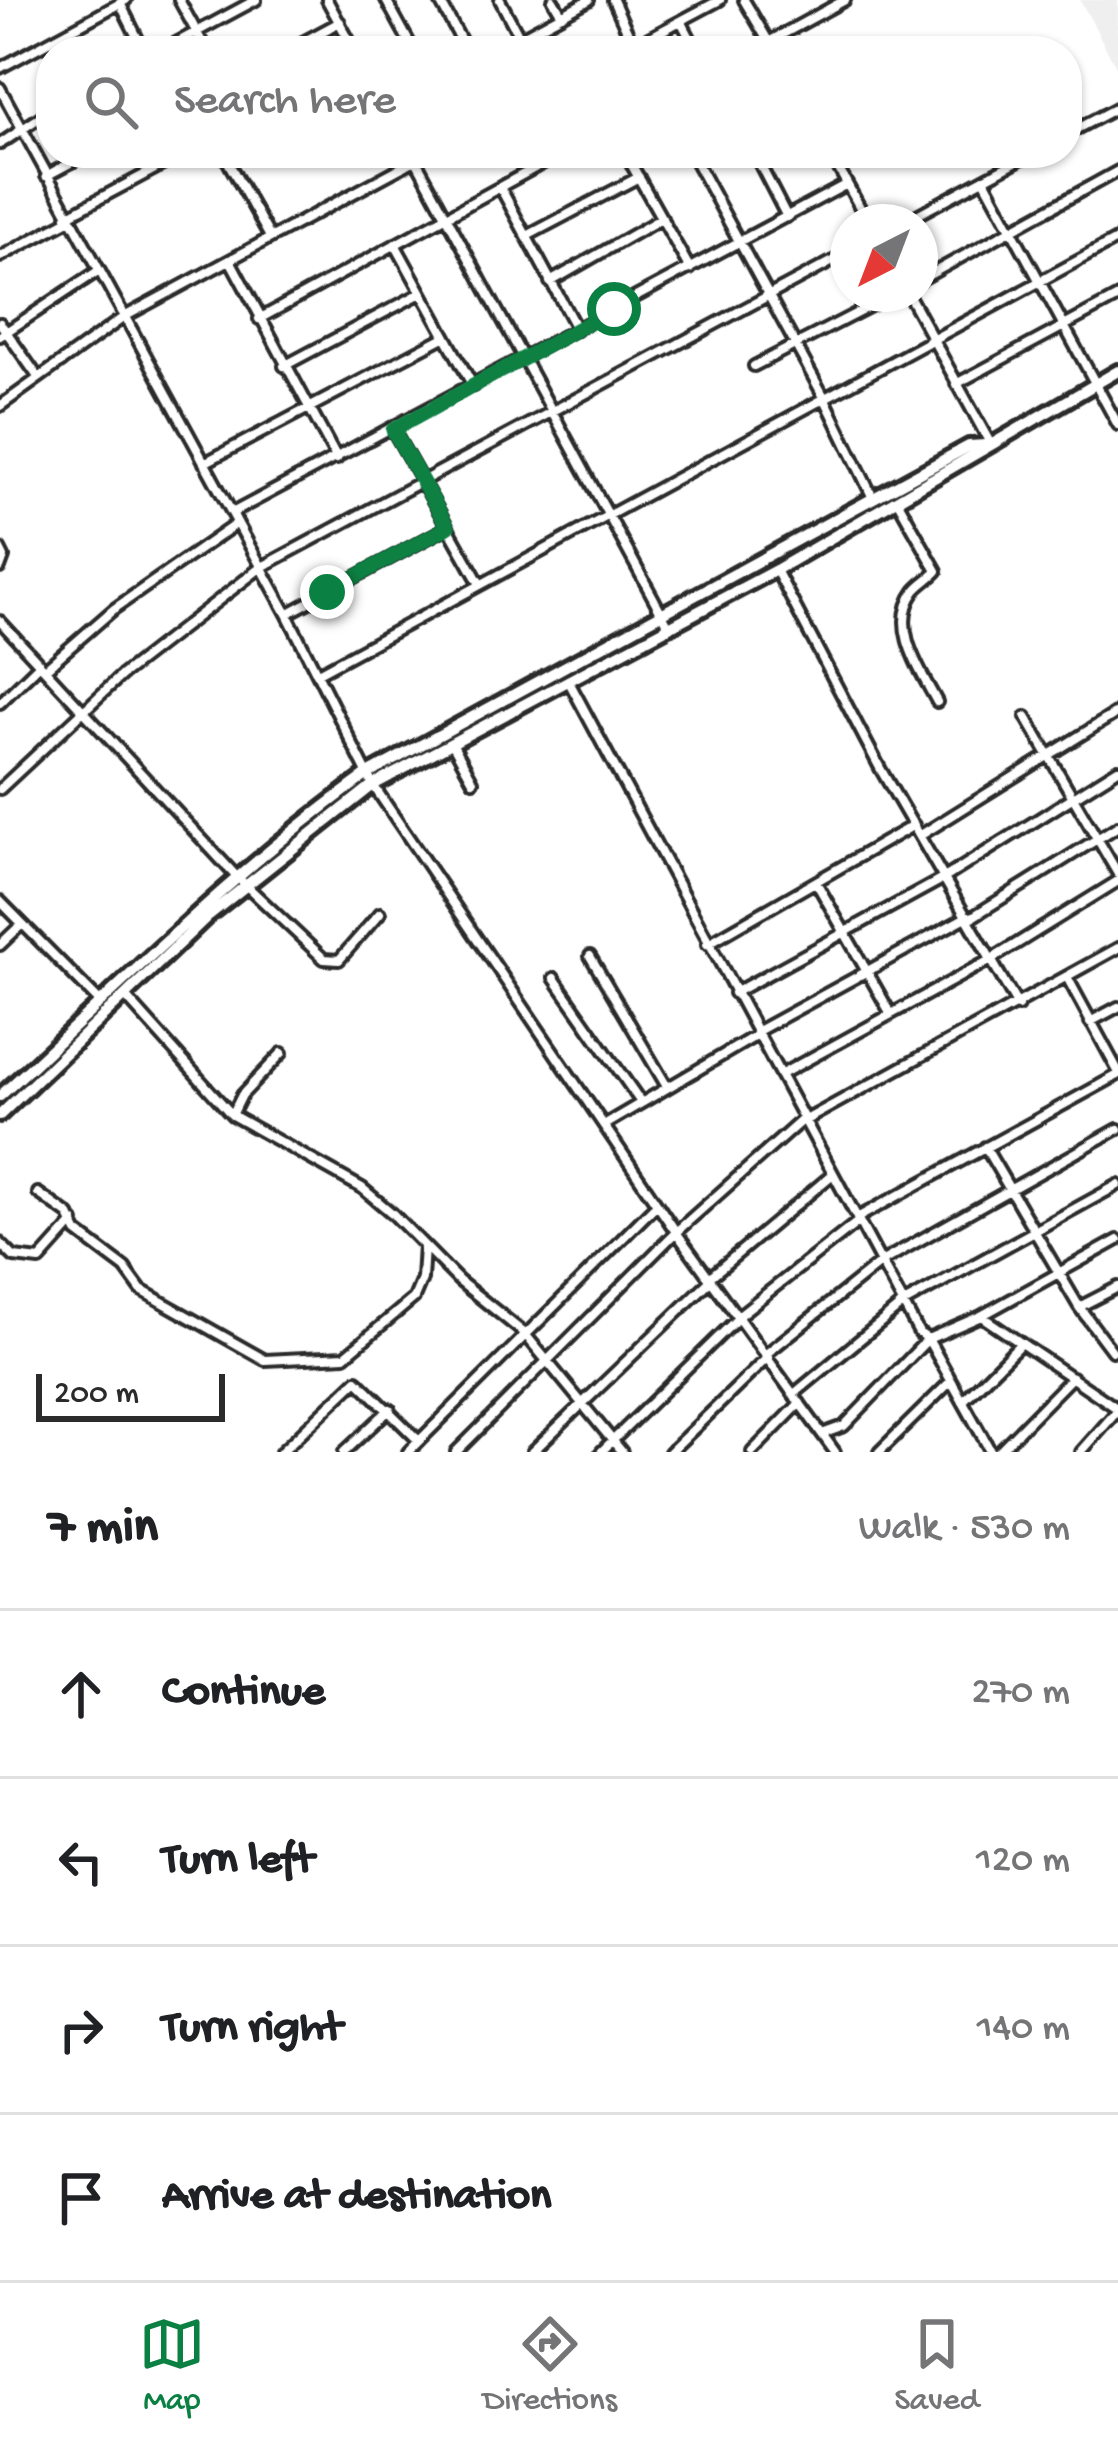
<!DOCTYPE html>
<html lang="en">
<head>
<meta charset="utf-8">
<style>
	body { margin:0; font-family:"Gochi Hand",sans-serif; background:#f2f2f2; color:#202124 }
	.compass { position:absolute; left:830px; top:204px; width:108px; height:108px; border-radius:50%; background:#fff; box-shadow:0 3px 9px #0004; rotate:222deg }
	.scale { position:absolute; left:36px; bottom:30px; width:189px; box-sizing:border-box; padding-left:12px; border:6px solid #2b2b2b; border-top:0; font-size:33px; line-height:42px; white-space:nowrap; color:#2b2b2b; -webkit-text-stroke:9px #fff; paint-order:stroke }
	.stop { position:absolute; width:36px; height:36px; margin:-27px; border:9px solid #0b8043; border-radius:50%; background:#fff }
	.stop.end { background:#0b8043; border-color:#fff; box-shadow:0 3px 12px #0008 }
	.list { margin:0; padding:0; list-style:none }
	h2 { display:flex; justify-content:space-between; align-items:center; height:156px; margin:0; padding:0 48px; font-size:51px }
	h2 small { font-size:39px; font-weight:400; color:#757577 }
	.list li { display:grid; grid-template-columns:78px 1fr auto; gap:36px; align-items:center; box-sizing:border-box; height:168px; padding:0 48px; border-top:3px solid #e0e0e0 }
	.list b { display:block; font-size:45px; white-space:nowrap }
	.list em { font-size:39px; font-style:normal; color:#757577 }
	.icon { flex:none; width:66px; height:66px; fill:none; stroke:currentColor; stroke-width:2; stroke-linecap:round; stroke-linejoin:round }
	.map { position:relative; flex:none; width:1118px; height:1452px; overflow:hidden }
	.search { position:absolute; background:#fff; box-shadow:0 3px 9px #0004; left:36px; right:36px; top:36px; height:132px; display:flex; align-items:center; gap:30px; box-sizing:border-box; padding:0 42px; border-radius:48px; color:#757577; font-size:45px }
	.sheet { height:828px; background:#fff }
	nav { display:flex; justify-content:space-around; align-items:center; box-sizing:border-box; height:168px; border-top:3px solid #e0e0e0; background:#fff; font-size:33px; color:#757577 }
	nav a { display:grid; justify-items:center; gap:6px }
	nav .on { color:#0b8043 }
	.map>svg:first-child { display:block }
	.built { fill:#efefef }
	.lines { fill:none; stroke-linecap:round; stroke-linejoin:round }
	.minor-casing { stroke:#2b2b2b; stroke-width:16 }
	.secondary-casing { stroke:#2b2b2b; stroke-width:20 }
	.minor { stroke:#fff; stroke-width:8 }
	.secondary { stroke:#fff; stroke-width:10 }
	.route { stroke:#0b8043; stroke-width:15 }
</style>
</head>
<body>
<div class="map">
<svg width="1118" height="1452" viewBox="0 0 1118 1452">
	<rect width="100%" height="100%" fill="#fff"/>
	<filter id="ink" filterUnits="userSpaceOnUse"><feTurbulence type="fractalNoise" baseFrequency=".00833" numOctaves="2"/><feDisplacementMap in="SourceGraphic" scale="24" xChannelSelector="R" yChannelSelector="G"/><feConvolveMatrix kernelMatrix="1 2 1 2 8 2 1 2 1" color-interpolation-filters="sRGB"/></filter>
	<g filter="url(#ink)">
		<!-- built -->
		<path class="built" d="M1080,0H1118V70Z"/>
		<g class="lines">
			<!-- minor casing -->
			<g class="minor-casing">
				<path id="minor" d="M179,0L207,51
					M327,0L355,51
					M386,0L414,51
					M439,0L467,51
					M500,0L520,38
					M553,0L562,15
					M613,0L636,51
					M744,0L774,51
					M120,3L144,51
					M681,21L697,51
					M161,51L256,0
					M286,51L340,22
					M495,51L589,0
					M624,51L720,0
					M752,51L845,0
					M0,68L126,0
					M0,88L287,614L373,785L676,1232L835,1452
					M1067,134L1118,107
					M0,144L51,110
					M223,153L270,237
					M412,153L669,627
					M625,153L690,269
					M691,153L824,397L873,498
					M754,153L787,217
					M830,153L868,222
					M46,176L89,153
					M984,179L1118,425
					M500,187L577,330
					M67,216L185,153
					M904,222L1032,153
					M527,236L639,177
					M395,244L473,386
					M0,257L69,220
					M230,260L337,459
					M920,280L1118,171
					M550,282L662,218
					M908,294L990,443
					M259,319L562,153
					M0,323L38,377
					M0,336L98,271
					M284,366L421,293
					M754,366L894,294
					M956,384L1118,297
					M0,406L124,317L428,153
					M393,430L480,584
					M204,463L444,337
					M897,500L937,571C931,578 920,584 915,591C889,626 920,670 937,702
					M232,513L847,184
					M0,549L4,557L0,568
					M776,570L881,770L1018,1006
					M287,614L448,527
					M0,621L235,875L324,959L339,960L380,913
					M45,669L114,609L236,524
					M318,673L1118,239
					M568,680L919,1333L928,1339L991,1452
					M0,703L40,664
					M1026,717L1118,874
					M452,743L473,781
					M0,789L122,675L260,568L848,253
					M921,835L1118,712
					M816,882L891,1014
					M0,901L100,1002
					M969,919L1118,826
					M707,944L914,825
					M0,945L22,924
					M590,956L666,1085
					M1067,977L1118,1071
					M554,978L640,1101
					M734,993L946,877L1118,769
					M126,997L232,1115L362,1188L393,1214L459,1281L524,1333L622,1452
					M1090,1022L1118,1007
					M756,1032L968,916
					M780,1075L992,959L1118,881
					M232,1115L242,1095L282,1053
					M804,1121L1118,948
					M604,1125L757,1035
					M985,1147L1079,1307L1118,1287
					M38,1193L69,1215L77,1232L125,1268L141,1290L265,1360L345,1356L414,1298L422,1279L424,1246
					M857,1218L1118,1075
					M0,1243L14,1257L40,1260L74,1222
					M710,1277L833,1174
					M1079,1307L1112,1351
					M738,1316L859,1221
					M981,1316L1118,1240
					M766,1354L881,1262L1118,1129
					M794,1394L904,1303L1118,1185
					M963,1401L1020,1344
					M822,1434L844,1426L928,1339L981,1316L1118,1409
					M281,1452L357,1380L418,1440
					M344,1452L390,1409
					M408,1452L657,1204
					M456,1452L676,1232L803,1119
					M532,1452L711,1280
					M601,1452L739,1317
					M670,1452L768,1357
					M752,1452L800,1403
					M879,1452L951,1381
					M998,1452L1072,1377
					M1081,1452L1118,1410"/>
			</g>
			<!-- secondary casing -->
			<g class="secondary-casing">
				<path id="secondary" d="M0,1096C121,985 234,870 368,774L969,446L986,445
					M0,1115L209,915L373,785L776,570L1118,371"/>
			</g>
			<!-- minor -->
			<use href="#minor" class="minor"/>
			<!-- secondary -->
			<use href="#secondary" class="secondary"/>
		</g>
	</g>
	<g class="lines" filter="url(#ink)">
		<!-- route -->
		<path class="route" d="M327,592L448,527L393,430L614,309"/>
	</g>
</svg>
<svg class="compass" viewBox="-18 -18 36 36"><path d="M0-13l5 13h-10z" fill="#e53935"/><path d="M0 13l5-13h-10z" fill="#757577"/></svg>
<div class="scale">200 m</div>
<div class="stop" style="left:614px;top:309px"></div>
<div class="stop end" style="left:327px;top:592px"></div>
<div class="search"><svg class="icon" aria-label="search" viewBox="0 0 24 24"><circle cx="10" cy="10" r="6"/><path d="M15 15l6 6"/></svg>Search here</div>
</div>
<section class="sheet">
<h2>7 min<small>Walk · 530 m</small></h2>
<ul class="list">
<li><svg class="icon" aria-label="ahead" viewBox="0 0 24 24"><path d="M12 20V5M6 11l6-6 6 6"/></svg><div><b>Continue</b></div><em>270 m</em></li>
<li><svg class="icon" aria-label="left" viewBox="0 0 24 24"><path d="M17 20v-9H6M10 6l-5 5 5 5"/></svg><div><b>Turn left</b></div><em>120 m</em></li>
<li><svg class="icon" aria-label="right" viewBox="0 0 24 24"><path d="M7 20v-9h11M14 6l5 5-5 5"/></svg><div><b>Turn right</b></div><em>140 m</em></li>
<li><svg class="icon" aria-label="arrive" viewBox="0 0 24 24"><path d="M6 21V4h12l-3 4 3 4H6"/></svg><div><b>Arrive at destination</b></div></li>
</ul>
</section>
<nav>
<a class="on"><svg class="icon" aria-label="map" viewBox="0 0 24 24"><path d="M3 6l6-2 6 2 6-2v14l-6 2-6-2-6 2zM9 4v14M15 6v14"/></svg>Map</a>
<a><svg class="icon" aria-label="directions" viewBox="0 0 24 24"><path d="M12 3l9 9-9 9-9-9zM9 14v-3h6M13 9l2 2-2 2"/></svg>Directions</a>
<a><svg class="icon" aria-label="saved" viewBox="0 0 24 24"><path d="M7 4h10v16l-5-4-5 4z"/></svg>Saved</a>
</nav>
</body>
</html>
